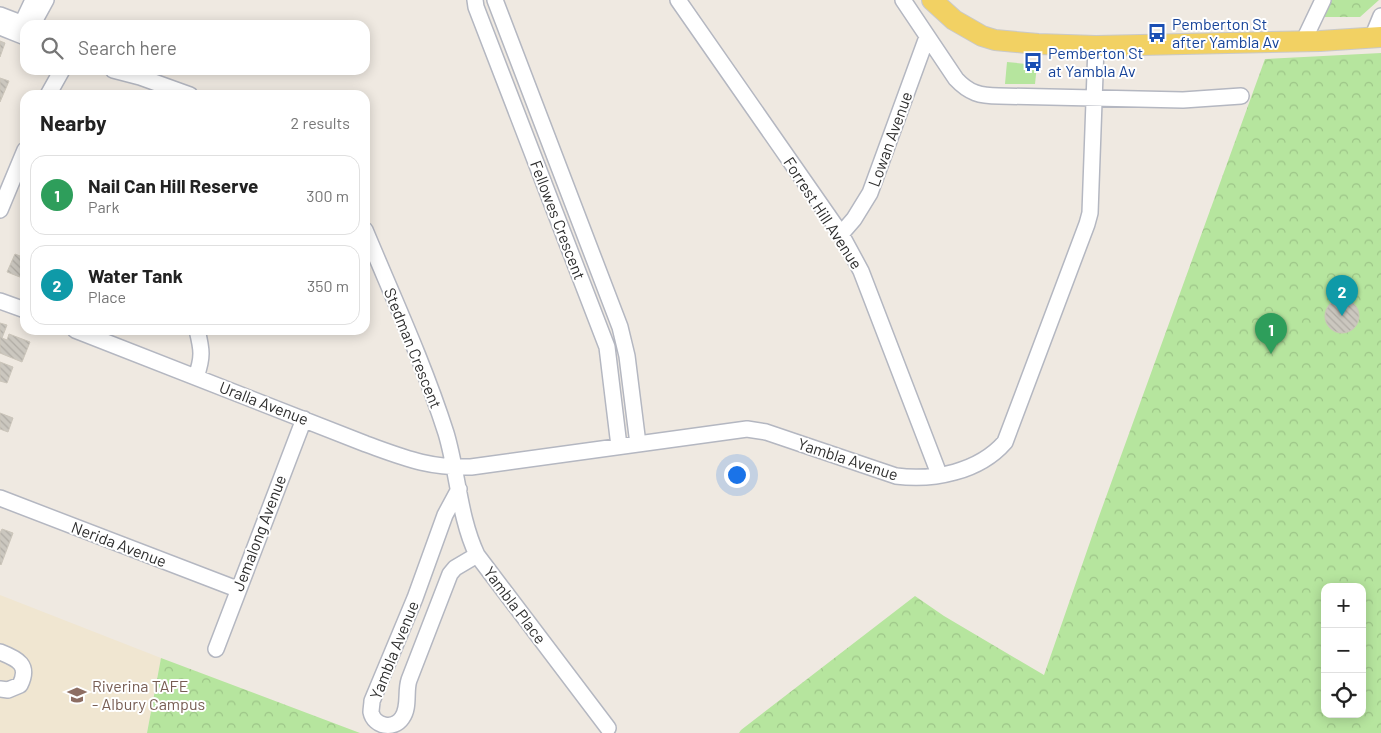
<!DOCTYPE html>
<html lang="en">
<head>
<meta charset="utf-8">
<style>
	body { margin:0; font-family:Barlow,sans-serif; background:#f2f2f2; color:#222 }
	.controls { position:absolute; right:15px; bottom:15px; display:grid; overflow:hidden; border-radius:10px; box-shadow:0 2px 12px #0003 }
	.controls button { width:45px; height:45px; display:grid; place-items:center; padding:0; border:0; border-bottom:1px solid #e0e0e0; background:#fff; color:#222; font:25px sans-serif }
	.you { position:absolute; left:736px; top:474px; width:18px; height:18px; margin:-12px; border:4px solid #fff; border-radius:50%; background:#1a73e8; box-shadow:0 0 0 8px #1a73e833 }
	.badge { display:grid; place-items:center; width:32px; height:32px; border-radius:50%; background:#4264fb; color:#fff; font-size:16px; font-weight:700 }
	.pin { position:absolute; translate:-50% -41px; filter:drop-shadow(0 1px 2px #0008) }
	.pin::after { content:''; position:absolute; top:26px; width:18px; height:15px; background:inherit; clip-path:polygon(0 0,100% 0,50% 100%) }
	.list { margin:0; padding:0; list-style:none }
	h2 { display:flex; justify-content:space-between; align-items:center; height:65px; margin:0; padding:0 20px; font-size:21px }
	h2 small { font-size:16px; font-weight:400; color:#767676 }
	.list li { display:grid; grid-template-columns:32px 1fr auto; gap:15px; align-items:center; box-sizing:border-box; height:80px; margin:0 10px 10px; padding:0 10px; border:1px solid #e0e0e0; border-radius:15px }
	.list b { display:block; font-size:19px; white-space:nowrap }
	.list p { margin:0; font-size:16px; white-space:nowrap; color:#767676 }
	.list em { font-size:16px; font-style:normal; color:#767676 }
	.icon { flex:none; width:28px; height:28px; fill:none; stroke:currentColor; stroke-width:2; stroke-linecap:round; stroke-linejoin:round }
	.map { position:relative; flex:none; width:1381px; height:733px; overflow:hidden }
	.search { position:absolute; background:#fff; box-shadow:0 2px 12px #0003; left:20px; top:20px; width:350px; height:55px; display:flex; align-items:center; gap:12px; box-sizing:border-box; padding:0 18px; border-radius:15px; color:#767676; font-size:19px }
	.panel { position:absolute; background:#fff; box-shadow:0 2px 12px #0003; left:20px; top:90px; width:350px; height:245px; border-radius:15px }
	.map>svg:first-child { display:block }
	.education { fill:#f0e6d1 }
	.grass { fill:#b6e59e }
	.forest { fill:url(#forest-crowns); fill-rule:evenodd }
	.building { fill:url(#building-back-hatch); stroke:#cbc5ba }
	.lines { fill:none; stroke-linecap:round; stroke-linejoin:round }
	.minor-casing { stroke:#b4b7c1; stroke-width:18 }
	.major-casing { stroke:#c9c9c9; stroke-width:22 }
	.minor { stroke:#fff; stroke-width:15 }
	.major { stroke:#f2d163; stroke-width:20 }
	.labels { text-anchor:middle; stroke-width:4; stroke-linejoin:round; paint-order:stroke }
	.transit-label { font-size:16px; fill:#164399; stroke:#fff; text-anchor:start }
	.street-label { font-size:16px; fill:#2e2e2e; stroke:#fff }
	.education-label { font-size:16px; fill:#785e54; stroke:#fff; text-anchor:start }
</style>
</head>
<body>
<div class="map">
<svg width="1381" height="733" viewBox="0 0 1381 733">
	<defs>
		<pattern id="forest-crowns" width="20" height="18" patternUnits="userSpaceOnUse" patternTransform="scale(1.25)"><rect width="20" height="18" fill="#b6e59e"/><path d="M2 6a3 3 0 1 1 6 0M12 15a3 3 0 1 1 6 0" fill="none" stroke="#9dc588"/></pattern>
		<pattern id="building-back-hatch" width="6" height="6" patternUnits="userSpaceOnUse" patternTransform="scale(1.25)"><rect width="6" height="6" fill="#cbc7bf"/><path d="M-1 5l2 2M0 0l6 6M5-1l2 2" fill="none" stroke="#afaba4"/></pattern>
	</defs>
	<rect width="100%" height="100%" fill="#efe9e1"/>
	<!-- education -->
	<path class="education" d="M0,595L161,658L147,733H0Z"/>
	<!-- grass -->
	<path class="grass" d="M1007,62L1037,65L1035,84H1005Z"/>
	<!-- forest -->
	<path class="forest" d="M1332,0H1379L1360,17H1324Z
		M1381,53V733H739L741,730L915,596L944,616L1044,675L1098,519L1265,59ZM1325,587H1362V714H1325Z
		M161,658L360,733H147Z"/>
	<!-- building -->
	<path class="building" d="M0,41L5,43L0,57Z
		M0,78L9,81L0,102Z
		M15,254L25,258V279L7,272Z
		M1325 316a17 17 0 1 1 34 0a17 17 0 1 1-34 0Z
		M0,323L7,325L2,338L7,340L9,334L30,342L22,362L0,353Z
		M0,362L13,367L7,383L0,381Z
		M0,413L13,418L8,432L0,429Z
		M2,529L13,533L1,565L0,564V533Z"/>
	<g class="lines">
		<!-- minor casing -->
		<g class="minor-casing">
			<path id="minor" d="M475,0L476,7L607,347L619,446
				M495,0L620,327L627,356L638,444
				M678,0L841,234L861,271L939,474
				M903,0L956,79C969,93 980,96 999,96L1183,100L1241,96
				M0,15L26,25
				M26,25L34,22L46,0
				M26,25L25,17L33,0
				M0,27L25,37
				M1372,38L1381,16
				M1303,42L1323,0
				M113,70L140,77L190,95
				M48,95L62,70
				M0,210L25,150
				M365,230C393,297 424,364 446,433C458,473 459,517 477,555L608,728
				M841,234L854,219L870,193L927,37
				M0,301L25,310
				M75,330L366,444C405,458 428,468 471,467L747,429L766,432L896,476C933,481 979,472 1005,442L1087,224L1090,213L1096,46
				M196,377C203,357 202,350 197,330
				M459,489L445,515L415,598L372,701C372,704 371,709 371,712C374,727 394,730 402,718C410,707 405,692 409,680L450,574L455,568L477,555
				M0,498L237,589
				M216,649L304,419
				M0,652C18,659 30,665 20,685L8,690L0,689"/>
		</g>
		<!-- major casing -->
		<g class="major-casing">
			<path id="major" d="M932,0L954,20L982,36L995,40L1038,44L1096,46L1320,41L1381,37"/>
		</g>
		<!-- minor -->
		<use href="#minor" class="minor"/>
		<!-- major -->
		<use href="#major" class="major"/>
	</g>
	<!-- icons -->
	<defs>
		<g id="bus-bare" transform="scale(1.5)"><path d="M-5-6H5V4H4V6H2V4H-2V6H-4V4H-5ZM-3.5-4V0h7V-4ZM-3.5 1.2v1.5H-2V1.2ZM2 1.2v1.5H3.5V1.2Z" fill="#1a4fb4" stroke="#fff" stroke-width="2.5" paint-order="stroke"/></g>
		<g id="university-bare" transform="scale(1.5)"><path d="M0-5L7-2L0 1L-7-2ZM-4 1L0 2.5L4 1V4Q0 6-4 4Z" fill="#8d6e63" stroke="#fff" stroke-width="2.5" paint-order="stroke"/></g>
	</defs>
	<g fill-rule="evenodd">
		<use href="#bus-bare" x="1157" y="33"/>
		<use href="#bus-bare" x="1033" y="62"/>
		<use href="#university-bare" x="77" y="695"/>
	</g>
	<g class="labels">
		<!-- transit labels -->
		<g class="transit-label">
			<text x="1172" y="30">Pemberton St<tspan x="1172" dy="18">after Yambla Av</tspan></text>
			<text x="1048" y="59">Pemberton St<tspan x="1048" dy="18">at Yambla Av</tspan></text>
		</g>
		<!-- street labels -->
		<g class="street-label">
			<text transform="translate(890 139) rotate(-70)" y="6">Lowan Avenue</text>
			<text transform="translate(823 213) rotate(57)" y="6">Forrest Hill Avenue</text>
			<text transform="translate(558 220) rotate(69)" y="6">Fellowes Crescent</text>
			<text transform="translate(413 348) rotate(68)" y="6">Stedman Crescent</text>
			<text transform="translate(264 403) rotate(21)" y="6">Uralla Avenue</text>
			<text transform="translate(848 459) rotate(18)" y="6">Yambla Avenue</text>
			<text transform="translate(259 533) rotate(-69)" y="6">Jemalong Avenue</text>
			<text transform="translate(119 544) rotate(21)" y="6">Nerida Avenue</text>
			<text transform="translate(515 605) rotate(53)" y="6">Yambla Place</text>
			<text transform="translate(394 650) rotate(-68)" y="6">Yambla Avenue</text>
		</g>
		<!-- education labels -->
		<g class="education-label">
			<text x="92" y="692">Riverina TAFE<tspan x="92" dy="18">- Albury Campus</tspan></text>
		</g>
	</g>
</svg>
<div class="controls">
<button>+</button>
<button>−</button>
<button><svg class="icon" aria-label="locate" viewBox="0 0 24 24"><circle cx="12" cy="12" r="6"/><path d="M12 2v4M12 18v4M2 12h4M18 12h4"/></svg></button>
</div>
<div class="you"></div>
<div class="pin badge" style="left:1271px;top:354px;background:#2e9e5b">1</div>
<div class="pin badge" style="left:1342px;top:316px;background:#0f9aa8">2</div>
<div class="search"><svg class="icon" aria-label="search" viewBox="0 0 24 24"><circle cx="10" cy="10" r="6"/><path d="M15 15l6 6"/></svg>Search here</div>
<section class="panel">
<h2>Nearby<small>2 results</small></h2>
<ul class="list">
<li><span class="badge" style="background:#2e9e5b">1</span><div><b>Nail Can Hill Reserve</b><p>Park</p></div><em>300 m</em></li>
<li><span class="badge" style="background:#0f9aa8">2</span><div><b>Water Tank</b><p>Place</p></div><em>350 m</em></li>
</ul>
</section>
</div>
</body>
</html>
